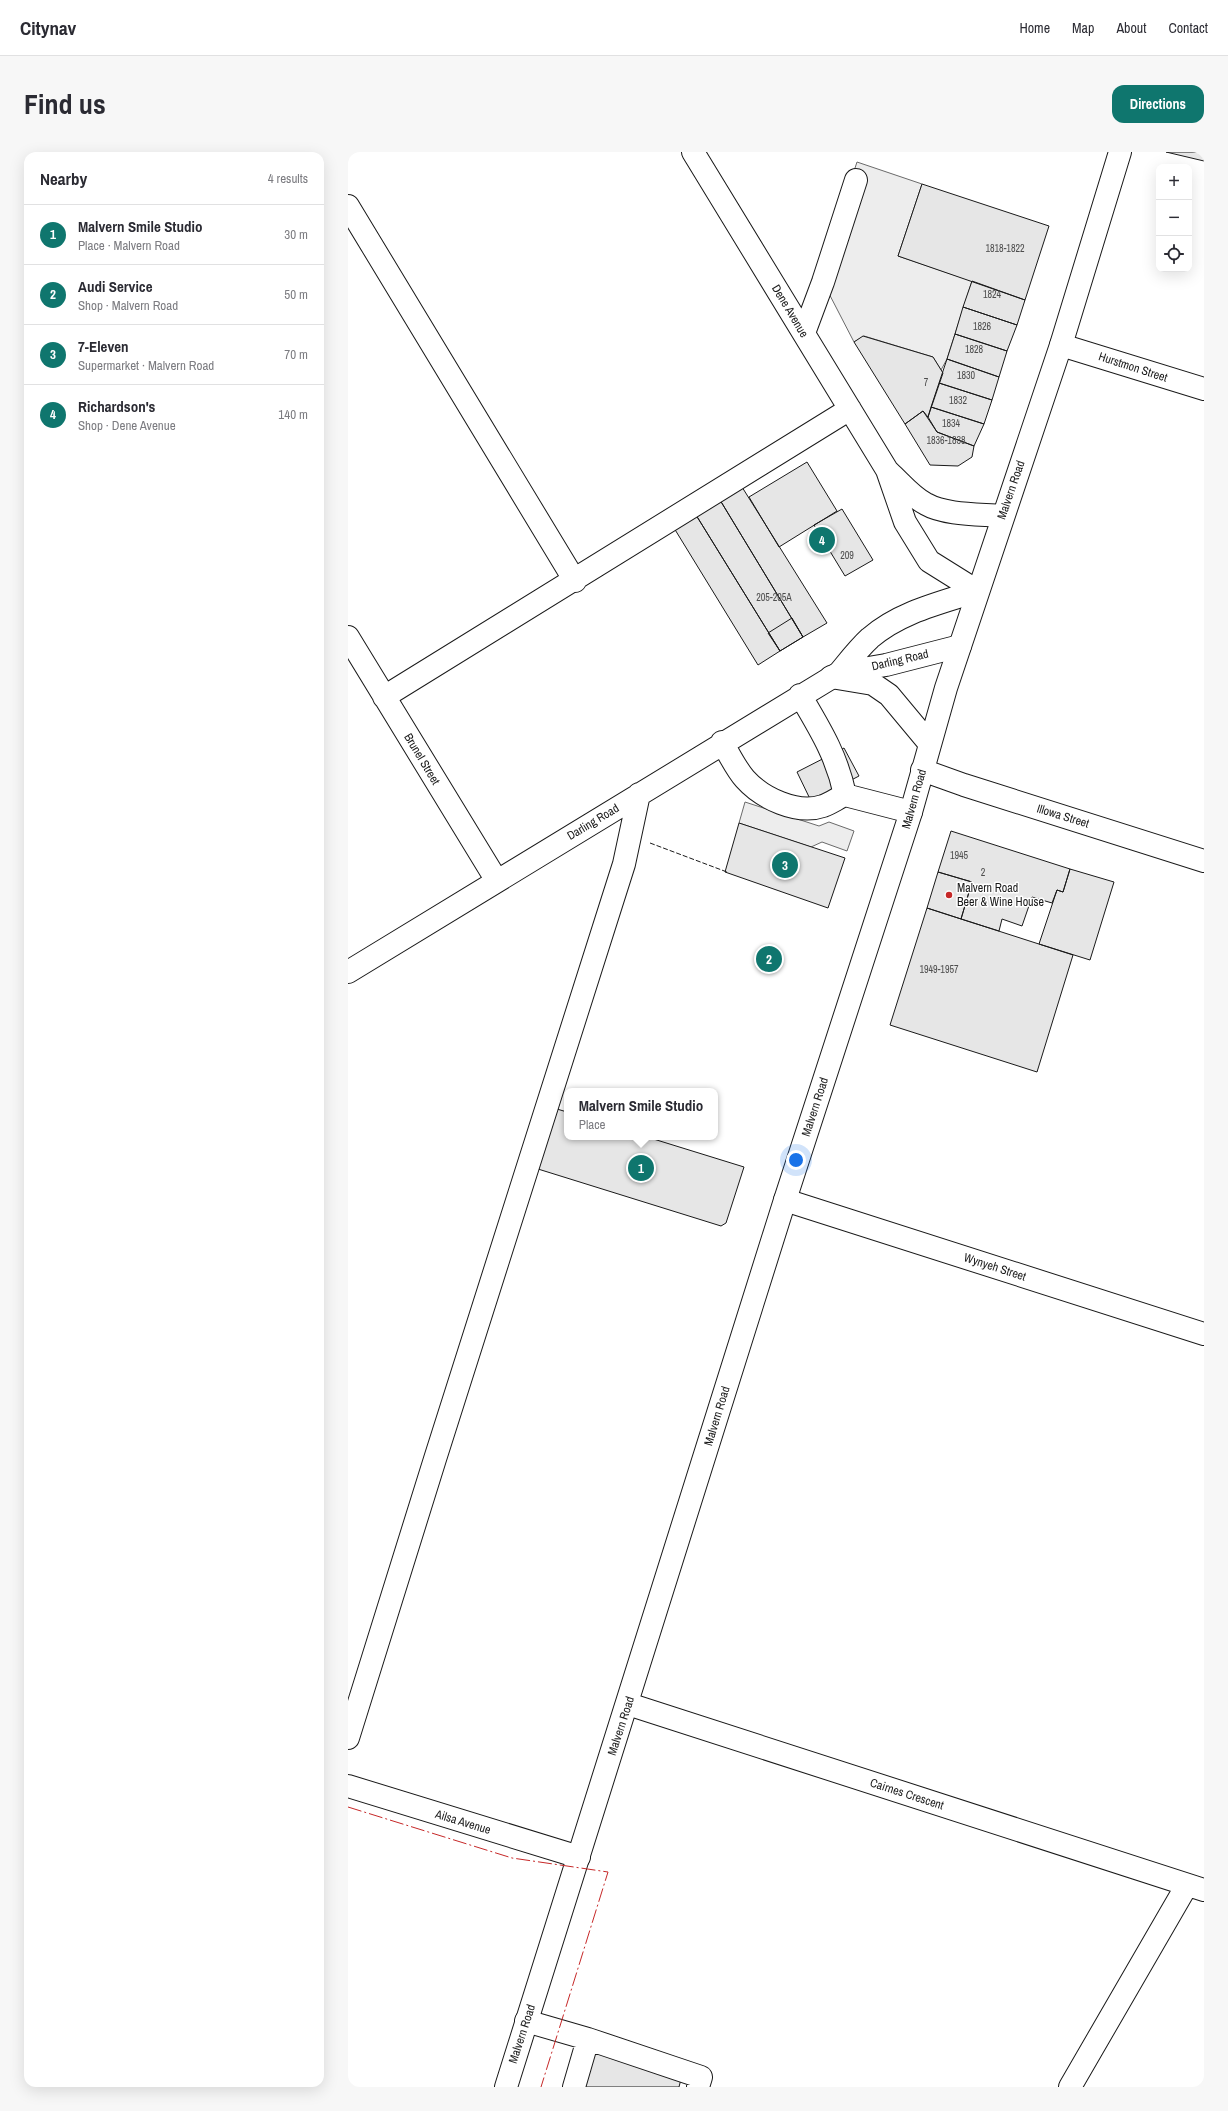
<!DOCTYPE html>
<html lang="en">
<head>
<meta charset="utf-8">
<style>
	body { margin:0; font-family:"Archivo Narrow",sans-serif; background:#f7f7f7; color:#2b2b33 }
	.controls { position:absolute; right:12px; top:12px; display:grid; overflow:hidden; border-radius:8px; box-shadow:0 4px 16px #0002 }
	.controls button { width:36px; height:36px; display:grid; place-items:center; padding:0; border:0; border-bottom:1px solid #e1e1e2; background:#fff; color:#2b2b33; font:20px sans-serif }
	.you { position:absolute; left:448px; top:1008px; width:14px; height:14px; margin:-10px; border:3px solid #fff; border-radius:50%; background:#1a73e8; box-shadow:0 0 0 6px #1a73e833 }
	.badge { display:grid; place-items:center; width:26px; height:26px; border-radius:50%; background:#0f766e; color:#fff; font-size:13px; font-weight:700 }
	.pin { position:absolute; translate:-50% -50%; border:2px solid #fff; box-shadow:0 1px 4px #0006 }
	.popup { position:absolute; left:216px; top:936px; width:154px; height:52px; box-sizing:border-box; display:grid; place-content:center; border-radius:8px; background:#fff; filter:drop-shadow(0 1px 3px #0005); font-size:13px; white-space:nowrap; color:#7c7c81 }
	.popup b { font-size:15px; color:#2b2b33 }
	.popup::after { content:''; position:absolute; left:50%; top:100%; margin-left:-8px; border:8px solid transparent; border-top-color:#fff }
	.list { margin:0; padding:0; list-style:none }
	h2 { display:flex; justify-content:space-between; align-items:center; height:52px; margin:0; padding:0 16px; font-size:17px }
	h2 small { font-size:13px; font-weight:400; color:#7c7c81 }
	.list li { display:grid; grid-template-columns:26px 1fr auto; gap:12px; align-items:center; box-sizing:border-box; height:60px; padding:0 16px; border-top:1px solid #e1e1e2 }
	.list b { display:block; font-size:15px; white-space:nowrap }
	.list p { margin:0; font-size:13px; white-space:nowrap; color:#7c7c81 }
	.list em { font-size:13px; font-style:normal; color:#7c7c81 }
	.icon { flex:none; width:22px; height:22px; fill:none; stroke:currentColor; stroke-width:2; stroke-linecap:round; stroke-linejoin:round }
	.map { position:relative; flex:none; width:856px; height:1935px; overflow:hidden; border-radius:12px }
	header { display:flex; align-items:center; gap:24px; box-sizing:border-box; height:56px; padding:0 20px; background:#fff; border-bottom:1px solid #e1e1e2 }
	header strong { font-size:19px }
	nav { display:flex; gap:22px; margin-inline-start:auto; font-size:14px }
	.intro { display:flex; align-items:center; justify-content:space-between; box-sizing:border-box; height:96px; padding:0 24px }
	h1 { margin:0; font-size:28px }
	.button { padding:10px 18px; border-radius:12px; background:#0f766e; color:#fff; font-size:14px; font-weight:700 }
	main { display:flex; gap:24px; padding:0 24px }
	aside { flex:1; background:#fff; border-radius:12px; box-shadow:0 4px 16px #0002 }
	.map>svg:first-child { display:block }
	.parking { fill:#ededed; stroke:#6a6a6a }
	.building { fill:#e6e6e6; stroke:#1a1a1a }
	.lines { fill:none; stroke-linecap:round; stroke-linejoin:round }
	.minor-casing { stroke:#1a1a1a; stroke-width:24 }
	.major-casing { stroke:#1a1a1a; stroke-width:24 }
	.minor { stroke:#fff; stroke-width:22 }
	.major { stroke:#fff; stroke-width:22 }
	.fence { stroke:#1a1a1a; stroke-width:1; stroke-dasharray:5 2; stroke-linecap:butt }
	.power { stroke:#c62828; stroke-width:1; stroke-dasharray:14 3 2 3; stroke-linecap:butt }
	.poi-dot { fill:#c62828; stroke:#fff; stroke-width:1.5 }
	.labels { text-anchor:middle; stroke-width:3; stroke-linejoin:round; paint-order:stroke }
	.number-label { font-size:10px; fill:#4d4d4d }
	.street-label { font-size:12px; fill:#1a1a1a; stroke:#fff }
	.poi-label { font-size:12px; fill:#1a1a1a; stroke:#fff; text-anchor:start }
</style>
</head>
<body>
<header>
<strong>Citynav</strong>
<nav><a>Home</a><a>Map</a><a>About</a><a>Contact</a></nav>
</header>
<div class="intro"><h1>Find us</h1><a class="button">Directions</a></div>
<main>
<aside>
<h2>Nearby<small>4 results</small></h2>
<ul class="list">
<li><span class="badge">1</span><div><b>Malvern Smile Studio</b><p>Place · Malvern Road</p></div><em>30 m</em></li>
<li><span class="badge">2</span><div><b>Audi Service</b><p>Shop · Malvern Road</p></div><em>50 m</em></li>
<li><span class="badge">3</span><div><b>7-Eleven</b><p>Supermarket · Malvern Road</p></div><em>70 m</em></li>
<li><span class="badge">4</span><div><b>Richardson's</b><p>Shop · Dene Avenue</p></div><em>140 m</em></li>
</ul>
</aside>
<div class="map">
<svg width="856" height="1935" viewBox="0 0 856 1935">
	<rect width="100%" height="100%" fill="#fff"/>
	<!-- parking -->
	<path class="parking" d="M509,10L574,32L550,104L624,129L599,207L593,218L585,205L516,184L506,190L475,130L485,82Z
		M397,650L471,674L481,670L506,679L499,699L474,690L463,695L391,671Z"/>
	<!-- building -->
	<path class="building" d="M818,0H856V9Z
		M574,32L701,74L677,148L550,104Z
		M624,129L677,148L669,173L615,155Z
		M615,155L669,173L659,199L607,182Z
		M607,182L659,199L651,225L599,207Z
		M515,184L585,205L595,221L580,265L575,259L557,272L506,190Z
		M599,207L651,225L644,248L591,231Z
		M591,231L644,248L636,272L583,255Z
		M583,255L636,272L626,294L589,280L580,265Z
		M575,259L589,280L626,294L624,305L610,314L582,313L557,272Z
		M459,310L489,359L431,395L401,345Z
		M394,335L479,471L455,485L372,348Z
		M372,348L455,485L432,499L348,363Z
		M494,357L525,408L497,424L466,373Z
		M348,363L432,499L410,513L326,376Z
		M444,466L455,485L432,499L420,481Z
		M496,596L511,624L463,649L449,620Z
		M391,671L497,706L480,756L377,720Z
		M603,679L722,717L715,740L709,738L704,751L684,745L674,774L654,767L651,779L613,767L624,730L590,720Z
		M722,717L766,730L742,808L691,792L709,738L715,740Z
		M590,720L624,730L613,767L579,756Z
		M579,756L725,803L689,920L542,873Z
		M209,957L219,960V985H299L396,1015L378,1071L373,1074L190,1017Z
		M247,1900L333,1927L331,1935H236Z"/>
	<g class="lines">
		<!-- minor casing -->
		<g class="minor-casing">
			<path id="minor" d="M345,0L539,318L557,370L581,409L629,439
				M0,54L227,429
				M456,181L475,130L508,28
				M713,193L856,237
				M541,320C553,331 564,345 578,352C597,363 632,362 654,364
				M0,485L149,729
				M491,521L538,513L612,494
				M452,543C472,577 489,604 497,643L563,660
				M36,545L502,257
				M374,590C381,602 388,617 397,627C414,646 449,663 475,654C483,651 490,646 497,643
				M574,618L616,633L856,709
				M0,820L491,521C501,509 511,496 522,486C552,460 592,451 629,439
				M437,1048L856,1182
				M280,1552L856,1738
				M0,1586L87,1307L276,712L291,642
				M0,1634L231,1705
				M178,1869L240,1887L226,1935
				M240,1887L353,1925L350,1935
				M722,1935L839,1733"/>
		</g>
		<!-- major casing -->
		<g class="major-casing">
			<path id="major" d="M483,525L525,532L541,543L581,591
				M158,1935L437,1048L563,660L598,536L713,193L772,0"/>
		</g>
		<!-- minor -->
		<use href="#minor" class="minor"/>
		<!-- major -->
		<use href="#major" class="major"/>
		<!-- fence -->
		<path class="fence" d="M302,691L379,720"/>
		<!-- power -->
		<path class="power" d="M0,1655L164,1706L260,1720L193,1935"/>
	</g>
	<!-- markers -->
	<circle class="poi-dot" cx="601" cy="743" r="4"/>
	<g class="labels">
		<!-- number labels -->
		<g class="number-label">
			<text x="657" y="100">1818-1822</text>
			<text x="644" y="146">1824</text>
			<text x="634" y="178">1826</text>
			<text x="626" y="201">1828</text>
			<text x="618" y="227">1830</text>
			<text x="578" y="234">7</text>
			<text x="610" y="252">1832</text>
			<text x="603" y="275">1834</text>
			<text x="598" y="292">1836-1838</text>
			<text x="499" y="407">209</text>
			<text x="426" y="449">205-205A</text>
			<text x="611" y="707">1945</text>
			<text x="635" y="724">2</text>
			<text x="591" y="821">1949-1957</text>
		</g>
		<!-- street labels -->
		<g class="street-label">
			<text transform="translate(442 159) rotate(59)" y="4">Dene Avenue</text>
			<text transform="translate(785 215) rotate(18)" y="4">Hurstmon Street</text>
			<text transform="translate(663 338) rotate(-71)" y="4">Malvern Road</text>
			<text transform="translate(552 508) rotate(-13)" y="4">Darling Road</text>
			<text transform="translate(74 607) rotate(59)" y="4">Brunel Street</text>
			<text transform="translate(566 647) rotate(-74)" y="4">Malvern Road</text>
			<text transform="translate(715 664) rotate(17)" y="4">Illowa Street</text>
			<text transform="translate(245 670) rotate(-31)" y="4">Darling Road</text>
			<text transform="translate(467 955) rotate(-72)" y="4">Malvern Road</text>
			<text transform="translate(647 1115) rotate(18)" y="4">Wynyeh Street</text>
			<text transform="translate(369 1264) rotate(-73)" y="4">Malvern Road</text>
			<text transform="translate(273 1574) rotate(-72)" y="4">Malvern Road</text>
			<text transform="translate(559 1642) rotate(18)" y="4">Cairnes Crescent</text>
			<text transform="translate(115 1670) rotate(17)" y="4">Ailsa Avenue</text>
			<text transform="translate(174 1882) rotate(-72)" y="4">Malvern Road</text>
		</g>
		<!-- poi labels -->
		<g class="poi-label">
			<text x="609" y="740">Malvern Road<tspan x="609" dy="14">Beer &amp; Wine House</tspan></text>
		</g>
	</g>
</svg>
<div class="controls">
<button>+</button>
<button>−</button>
<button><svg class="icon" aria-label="locate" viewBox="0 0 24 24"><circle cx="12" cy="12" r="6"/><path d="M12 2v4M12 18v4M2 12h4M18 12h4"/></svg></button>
</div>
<div class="you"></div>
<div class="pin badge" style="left:293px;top:1016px">1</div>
<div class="popup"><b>Malvern Smile Studio</b>Place</div>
<div class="pin badge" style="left:421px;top:807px">2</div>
<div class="pin badge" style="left:437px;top:713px">3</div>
<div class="pin badge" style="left:474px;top:388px">4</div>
</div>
</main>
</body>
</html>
